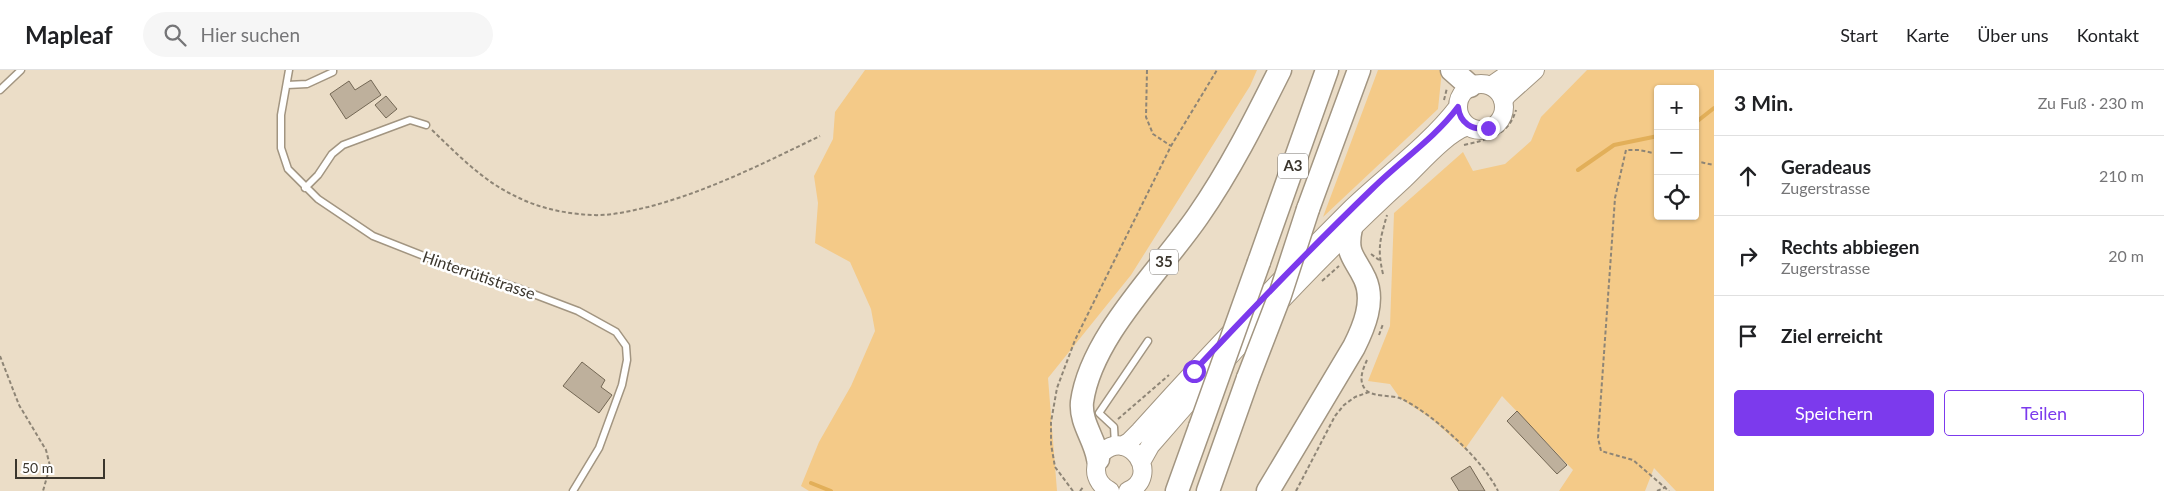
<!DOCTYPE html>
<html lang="de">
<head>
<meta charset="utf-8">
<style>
	body { margin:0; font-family:Lato,sans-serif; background:#f6f6f6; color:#202124 }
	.controls { position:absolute; right:15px; top:15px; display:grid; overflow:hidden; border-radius:5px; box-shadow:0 1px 4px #0004 }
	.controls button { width:45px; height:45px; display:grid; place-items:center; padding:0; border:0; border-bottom:1px solid #e0e0e0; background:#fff; color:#202124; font:25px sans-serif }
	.scale { position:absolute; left:15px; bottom:12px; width:90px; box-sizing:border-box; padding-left:5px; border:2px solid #3b362d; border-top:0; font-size:14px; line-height:18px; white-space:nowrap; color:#3b362d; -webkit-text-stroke:4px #fff; paint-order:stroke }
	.stop { position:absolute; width:15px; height:15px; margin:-11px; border:4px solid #7c3aed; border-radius:50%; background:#fff }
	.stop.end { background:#7c3aed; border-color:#fff; box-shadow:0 1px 5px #0008 }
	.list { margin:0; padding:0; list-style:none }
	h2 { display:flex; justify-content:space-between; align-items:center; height:65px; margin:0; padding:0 20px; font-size:21px }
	h2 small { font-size:16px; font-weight:400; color:#757577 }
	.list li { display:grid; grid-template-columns:32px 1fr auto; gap:15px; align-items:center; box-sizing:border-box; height:80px; padding:0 20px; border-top:1px solid #e0e0e0 }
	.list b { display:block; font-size:19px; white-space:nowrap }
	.list p { margin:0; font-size:16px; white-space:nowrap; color:#757577 }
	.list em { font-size:16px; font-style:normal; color:#757577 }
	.actions { display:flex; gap:10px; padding:15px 20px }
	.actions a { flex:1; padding:11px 0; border:1px solid #7c3aed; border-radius:5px; text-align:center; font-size:18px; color:#7c3aed }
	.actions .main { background:#7c3aed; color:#fff }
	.icon { flex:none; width:28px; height:28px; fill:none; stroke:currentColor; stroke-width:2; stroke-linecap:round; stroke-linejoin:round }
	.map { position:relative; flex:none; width:1714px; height:421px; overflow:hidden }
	header { display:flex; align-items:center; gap:30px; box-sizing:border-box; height:70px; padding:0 25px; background:#fff; border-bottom:1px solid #e0e0e0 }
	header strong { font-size:24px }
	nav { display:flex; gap:28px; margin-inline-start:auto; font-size:18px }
	.search { width:350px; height:45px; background:#f6f6f6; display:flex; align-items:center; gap:12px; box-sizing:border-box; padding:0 18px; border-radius:28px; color:#757577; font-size:19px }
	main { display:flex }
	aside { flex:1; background:#fff }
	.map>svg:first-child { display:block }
	.green { fill:#f4ca88; fill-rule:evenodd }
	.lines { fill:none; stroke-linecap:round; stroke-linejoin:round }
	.stream { stroke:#e2af59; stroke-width:4 }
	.building { fill:#beb09c; stroke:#736754 }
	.lane-casing { stroke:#a29581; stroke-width:9 }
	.secondary-casing { stroke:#a29581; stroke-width:20 }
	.highway-casing { stroke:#a29581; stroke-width:25 }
	.path { stroke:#8e8576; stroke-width:2; stroke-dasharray:4 2.5; stroke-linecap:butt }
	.lane { stroke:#fff; stroke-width:6 }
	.secondary { stroke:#fff; stroke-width:18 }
	.highway { stroke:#fff; stroke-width:22 }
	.highway-bridge-casing { stroke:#a29581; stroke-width:25; stroke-linecap:butt }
	.highway-bridge { stroke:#fff; stroke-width:22 }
	.route { stroke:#7c3aed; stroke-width:6 }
	.labels { text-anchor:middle; stroke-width:5; stroke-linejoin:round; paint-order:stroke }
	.shield { fill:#fff; stroke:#76726c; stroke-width:1 }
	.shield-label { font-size:15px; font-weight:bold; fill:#3b362d }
	.street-label { font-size:16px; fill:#3b362d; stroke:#fff }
</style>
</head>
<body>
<header>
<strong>Mapleaf</strong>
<div class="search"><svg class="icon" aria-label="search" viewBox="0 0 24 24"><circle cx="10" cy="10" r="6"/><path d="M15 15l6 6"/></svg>Hier suchen</div>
<nav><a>Start</a><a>Karte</a><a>Über uns</a><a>Kontakt</a></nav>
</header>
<main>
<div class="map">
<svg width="1714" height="421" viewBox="0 0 1714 421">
	<rect width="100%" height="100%" fill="#ebddc7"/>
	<!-- green -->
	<path class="green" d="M865,0H1257L1250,16L1131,205L1048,308L1057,421H809L801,416L819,372L851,316L875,261L871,239L850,192L815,173L818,133L814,106L833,69L835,42Z
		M1378,0H1442L1438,39L1323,147Z
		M1587,0H1714V421H1676L1654,398L1645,421H1559L1573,400L1502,326L1465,379L1432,349L1400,328L1390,314L1368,311L1390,256L1394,143L1463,82L1473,101L1505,94L1531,71L1541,47ZM1658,19H1695V146H1658Z"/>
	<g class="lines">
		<!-- stream -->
		<path class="stream" d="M1695,53L1714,38
			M1578,100L1614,75L1658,66
			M811,413L831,421"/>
	</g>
	<!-- building -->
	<path class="building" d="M371,10L381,25L346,49L330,24L349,11L355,20Z
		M386,26L397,39L386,48L375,35Z
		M582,292L605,310L601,317L612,325L599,343L563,316Z
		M1517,341L1567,395L1557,404L1507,351Z
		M1470,396L1485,421H1459L1451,408Z"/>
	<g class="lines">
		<!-- lane casing -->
		<g class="lane-casing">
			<path id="lane" d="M289,0L281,45V78L288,99L318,129L373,166L439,192L515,217L578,241L616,262L626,276L627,290L622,315L599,378L573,421
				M287,15L307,14L333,2V0
				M0,20L21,0
				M305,118L318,105L332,84L343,75L410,50L426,55
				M1115,375L1114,357L1099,343L1148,271"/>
		</g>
		<!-- secondary casing -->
		<g class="secondary-casing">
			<path id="secondary" d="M1458 37a23 23 0 1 1 46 0a23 23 0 1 1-46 0Z
				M1491,16L1514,0
				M1503,31L1507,25L1535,0
				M1122,376L1129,372L1140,361C1208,285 1278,212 1350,140C1384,107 1429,75 1458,37
				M1141,392L1150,376C1230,283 1313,192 1404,109C1421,93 1446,63 1468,56
				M1110,421C1102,417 1096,409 1096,400C1096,393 1098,387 1103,382C1129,358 1162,406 1128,421"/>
		</g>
		<!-- highway casing -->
		<g class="highway-casing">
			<path id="highway" d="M1452,0L1470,16
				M1308,139L1359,0
				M1259,192L1327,0
				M1098,389C1095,369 1080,353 1082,332C1091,266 1161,200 1198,146C1230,100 1255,50 1280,0
				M1177,421L1200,357
				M1208,421L1248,308
				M1268,421L1354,277C1364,257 1375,231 1365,209C1355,187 1345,185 1351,158"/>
		</g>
		<!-- path -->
		<path class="path" d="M1147,0L1146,47L1153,64L1171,76
			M1444,30L1447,18
			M432,60C457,84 483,111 515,126C538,138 566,144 592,145C611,146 630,141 648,137C709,121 764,93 820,66
			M1464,75C1488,69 1508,67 1516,40
			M1658,84L1639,80H1626L1615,128L1598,368L1601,381L1633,390L1669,421
			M1695,91L1714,95
			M1371,184L1379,190
			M1383,204C1377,178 1380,170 1387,145
			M1322,211L1339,196
			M1379,265L1383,254
			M0,286L19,335L46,380L50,396L43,421
			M1367,290C1363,299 1358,310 1365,319C1372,328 1391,324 1402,329C1433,344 1483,390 1498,421
			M1118,349L1169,305
			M1073,421L1055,397L1051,374V352L1057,318L1075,270L1171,76L1217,0
			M1080,421L1084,416
			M1296,421L1335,346L1344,335L1355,327L1369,322
			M1657,421L1666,417"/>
		<!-- lane -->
		<use href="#lane" class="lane"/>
		<!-- secondary -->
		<use href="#secondary" class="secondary"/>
		<!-- highway -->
		<use href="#highway" class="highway"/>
		<!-- highway-bridge casing -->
		<g class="highway-bridge-casing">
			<path id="highway-bridge" d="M1248,308L1280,225L1308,139
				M1200,357L1259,192"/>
		</g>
		<!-- highway-bridge -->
		<use href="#highway-bridge" class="highway-bridge"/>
	</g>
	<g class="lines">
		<!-- route -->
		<path class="route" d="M1194,301C1252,239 1311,178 1372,119C1400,91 1434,69 1458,37C1460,53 1472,61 1488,58"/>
	</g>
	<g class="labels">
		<!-- shield labels -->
		<g class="shield">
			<rect x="1278" y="83.5" width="30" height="25" rx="4"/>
			<rect x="1150" y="179.5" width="28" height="25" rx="4"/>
		</g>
		<g class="shield-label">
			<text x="1293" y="101">A3</text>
			<text x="1164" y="197">35</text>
		</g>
		<!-- street labels -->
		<g class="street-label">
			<text transform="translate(479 205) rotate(19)" y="6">Hinterrütistrasse</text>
		</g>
	</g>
</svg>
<div class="controls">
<button>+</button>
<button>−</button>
<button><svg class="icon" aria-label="locate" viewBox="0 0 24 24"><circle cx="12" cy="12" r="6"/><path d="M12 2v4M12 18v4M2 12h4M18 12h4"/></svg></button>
</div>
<div class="scale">50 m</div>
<div class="stop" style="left:1194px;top:301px"></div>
<div class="stop end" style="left:1488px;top:58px"></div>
</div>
<aside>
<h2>3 Min.<small>Zu Fuß · 230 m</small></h2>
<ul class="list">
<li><svg class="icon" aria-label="ahead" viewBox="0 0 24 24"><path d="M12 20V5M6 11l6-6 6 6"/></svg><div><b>Geradeaus</b><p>Zugerstrasse</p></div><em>210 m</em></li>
<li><svg class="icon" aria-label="right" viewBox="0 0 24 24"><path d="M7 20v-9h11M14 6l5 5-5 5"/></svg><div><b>Rechts abbiegen</b><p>Zugerstrasse</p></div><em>20 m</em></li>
<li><svg class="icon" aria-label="arrive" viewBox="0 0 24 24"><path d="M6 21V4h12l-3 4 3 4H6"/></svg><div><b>Ziel erreicht</b></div></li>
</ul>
<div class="actions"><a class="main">Speichern</a><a>Teilen</a></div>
</aside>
</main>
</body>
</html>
